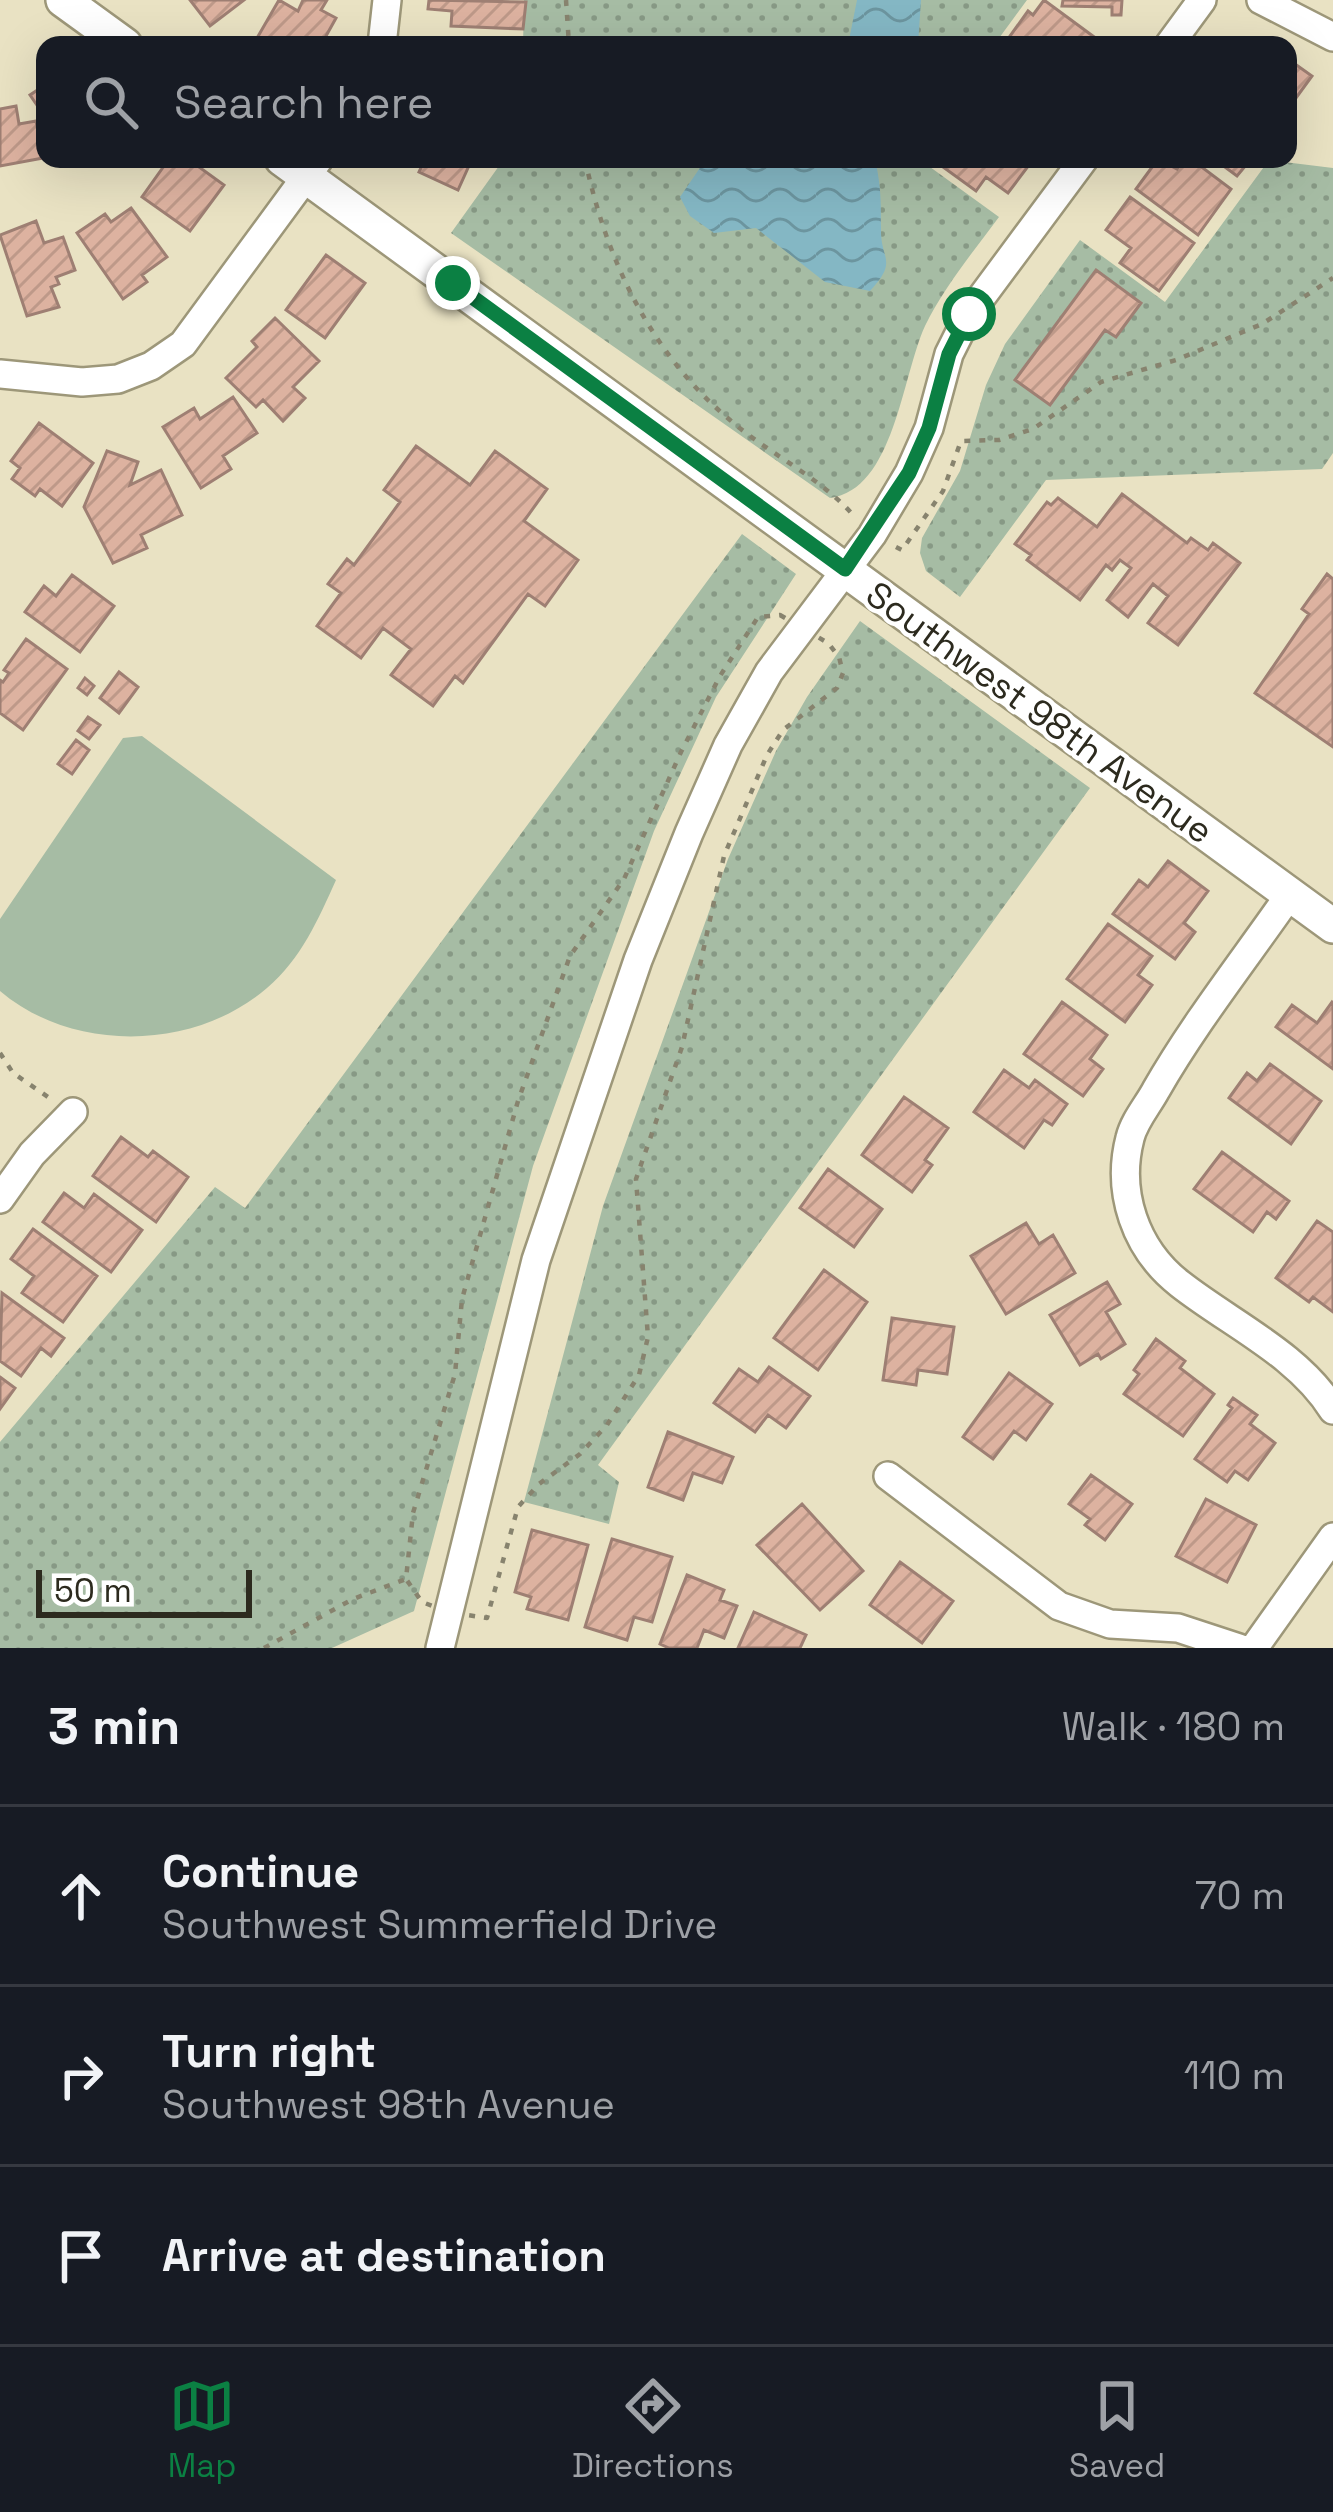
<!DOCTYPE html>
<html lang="en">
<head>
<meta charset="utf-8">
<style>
	body { margin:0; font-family:"Space Grotesk",sans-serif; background:#242831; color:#f1f3f6 }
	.scale { position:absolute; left:36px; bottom:30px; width:216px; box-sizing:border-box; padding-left:12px; border:6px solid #2c2a1e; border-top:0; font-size:33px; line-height:42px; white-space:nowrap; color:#2c2a1e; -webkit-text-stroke:9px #fff; paint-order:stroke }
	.stop { position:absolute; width:36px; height:36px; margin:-27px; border:9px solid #0b8043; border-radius:50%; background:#fff }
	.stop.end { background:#0b8043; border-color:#fff; box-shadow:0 3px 12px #0008 }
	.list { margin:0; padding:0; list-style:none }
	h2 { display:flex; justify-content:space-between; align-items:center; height:156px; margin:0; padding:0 48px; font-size:51px }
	h2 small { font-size:39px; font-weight:400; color:#9ea1a6 }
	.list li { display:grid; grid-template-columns:78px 1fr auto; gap:36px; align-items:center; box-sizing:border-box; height:180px; padding:0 48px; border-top:3px solid #363941 }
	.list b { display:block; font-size:45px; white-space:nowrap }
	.list p { margin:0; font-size:39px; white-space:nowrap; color:#9ea1a6 }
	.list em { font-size:39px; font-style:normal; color:#9ea1a6 }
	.icon { flex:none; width:66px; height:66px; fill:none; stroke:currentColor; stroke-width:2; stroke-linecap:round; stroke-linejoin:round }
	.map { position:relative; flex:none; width:1333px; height:1648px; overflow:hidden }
	.search { position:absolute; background:#171b24; box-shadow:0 12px 48px #0002; left:36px; right:36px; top:36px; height:132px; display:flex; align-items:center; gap:30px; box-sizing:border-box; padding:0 42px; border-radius:24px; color:#9ea1a6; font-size:45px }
	.sheet { height:696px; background:#171b24 }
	nav { display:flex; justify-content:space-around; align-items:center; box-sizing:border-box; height:168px; border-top:3px solid #363941; background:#171b24; font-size:33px; color:#9ea1a6 }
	nav a { display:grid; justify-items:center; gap:6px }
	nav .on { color:#0b8043 }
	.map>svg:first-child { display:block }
	.grass { fill:url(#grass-dots) }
	.green { fill:#a6bca4 }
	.water { fill:url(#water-waves) }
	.building { fill:url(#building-hatch); stroke:#9e7f73; stroke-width:3 }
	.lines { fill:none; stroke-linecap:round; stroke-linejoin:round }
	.minor-casing { stroke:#9d9779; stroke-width:32 }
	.tertiary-casing { stroke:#9d9779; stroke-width:38 }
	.path { stroke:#87836e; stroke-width:4.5; stroke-dasharray:6 9; stroke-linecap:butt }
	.minor { stroke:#fff; stroke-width:27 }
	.tertiary { stroke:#fff; stroke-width:33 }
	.route { stroke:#0b8043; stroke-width:15 }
	.labels { text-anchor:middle; stroke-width:9; stroke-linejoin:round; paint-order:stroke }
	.street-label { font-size:36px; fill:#2c2a1e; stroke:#fff }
</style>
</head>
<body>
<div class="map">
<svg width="1333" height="1648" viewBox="0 0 1333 1648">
	<defs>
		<pattern id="grass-dots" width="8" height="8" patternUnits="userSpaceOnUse" patternTransform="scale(3)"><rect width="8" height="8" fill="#a6bca4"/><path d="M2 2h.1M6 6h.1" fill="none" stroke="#879985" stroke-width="1.8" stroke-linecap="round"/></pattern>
		<pattern id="water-waves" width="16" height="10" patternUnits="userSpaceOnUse" patternTransform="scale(3)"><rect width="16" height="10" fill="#84b7c4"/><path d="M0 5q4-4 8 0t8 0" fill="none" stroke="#6c959f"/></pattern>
		<pattern id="building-hatch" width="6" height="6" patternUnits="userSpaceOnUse" patternTransform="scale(3)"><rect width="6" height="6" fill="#ddb2a0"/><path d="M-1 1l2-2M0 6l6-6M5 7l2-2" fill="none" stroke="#be9989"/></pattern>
	</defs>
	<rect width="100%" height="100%" fill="#e9e2c3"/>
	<!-- grass -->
	<path class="grass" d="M524,0H1027L994,45H523Z
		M504,159H919L999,217C973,252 944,287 925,326C902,376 894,490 830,498L451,233Z
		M1269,160L1333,168V453L1322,469L1046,480L960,597L926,571L920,553L922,538L960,471L986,385L1005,344L1080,240L1165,302Z
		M742,534L796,574L716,697L654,831L533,1166L414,1611L332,1648H0V1442L215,1187L245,1208Z
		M860,621L1090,788L598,1465L619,1482L609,1524L524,1502L603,1206L728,859L776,751L807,697Z"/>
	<!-- green -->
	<path class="green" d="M142,736L336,880C318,920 301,959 267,988C194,1051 73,1053 0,991V919L123,738Z"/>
	<!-- water -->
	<path class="water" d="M857,0H921L918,45H848Z
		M706,159H875C881,186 881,201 881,228C880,260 899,260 870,291L825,282L756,228L714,233L690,216L680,197Z"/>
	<!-- building -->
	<path class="building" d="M190,0H244L210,26Z
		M279,0L298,11L303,0H327L321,10L336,18L321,45H253Z
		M429,0L526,2L523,29L451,26L452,11L428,9Z
		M1044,0L1105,45L1005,43L1028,11L1033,15Z
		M1063,0H1122L1121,15H1112V7L1062,6Z
		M1288,59L1312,76L1288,109Z
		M45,85V117L30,95Z
		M16,106L19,124L36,121L43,158L0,166V109Z
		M169,159H188L224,185L190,231L142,197Z
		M425,159H472L458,190L419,172Z
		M932,159H1028L1032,161L1008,193L986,177L976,191Z
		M1158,159L1177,169L1184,159H1191L1231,189L1198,235L1136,189Z
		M1214,159H1251L1237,176Z
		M1130,197L1194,243L1159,291L1120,263L1131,248L1106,230Z
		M131,208L167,257L142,275L147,282L123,299L77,233L105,214L111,222Z
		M36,221L44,243L63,237L75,270L56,277L59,284L51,287L59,307L27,316L0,235Z
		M326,255L365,283L325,338L286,310Z
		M1096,270L1141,303L1116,337L1105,330L1050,405L1015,380Z
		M275,318L319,361L293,387L305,398L283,421L263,400L256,407L226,378L257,347L252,341Z
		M233,397L257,433L223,456L231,469L201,488L163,427L194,408L200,419Z
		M39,423L93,463L62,506L40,489L35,496L12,479L20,468L11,461Z
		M416,446L470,485L495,451L547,489L524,521L578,560L545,606L528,594L463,683L455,676L433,706L391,675L411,649L383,628L361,658L317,626L341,593L328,584L347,559L354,565L400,502L384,490Z
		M107,451L138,462L130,485L161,470L182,515L141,535L147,548L113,563L84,507Z
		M1122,494L1187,543L1191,538L1208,550L1213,543L1240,563L1178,645L1148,623L1168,596L1153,584L1128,617L1107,600L1131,568L1120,560L1112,570L1106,565L1080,600L1027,560L1031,555L1015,544L1047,502L1051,505L1058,498L1097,527Z
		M1327,574L1333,579V747L1255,693L1309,614L1302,609Z
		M72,575L114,606L80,652L25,612L44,586L56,596Z
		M26,639L67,669L23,730L0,713V680L3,682L9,673L4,670Z
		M119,672L138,687L119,713L100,698Z
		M85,678L94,686L87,695L78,688Z
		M88,717L100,725L89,739L78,731Z
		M76,740L89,750L72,774L58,764Z
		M1168,861L1208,891L1184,923L1195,932L1175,959L1113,914L1139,880L1148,887Z
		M1108,924L1152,956L1138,975L1152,985L1125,1022L1067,979Z
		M1062,1002L1107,1035L1090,1059L1103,1069L1083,1096L1024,1054Z
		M1332,1002L1333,1003V1069L1276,1027L1292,1005L1317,1023Z
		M1270,1064L1321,1101L1291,1144L1229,1098L1247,1073L1257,1081Z
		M1004,1070L1029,1088L1035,1080L1067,1104L1052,1125L1044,1120L1024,1148L974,1112Z
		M904,1097L948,1128L925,1160L932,1165L912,1192L862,1155Z
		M121,1137L148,1157L153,1151L188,1177L156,1222L93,1176Z
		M1222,1152L1289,1201L1276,1219L1267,1212L1253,1232L1194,1189Z
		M828,1169L882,1209L854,1247L800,1208Z
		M64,1193L84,1208L94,1194L142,1230L111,1272L43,1222Z
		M1317,1221L1333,1232V1312L1313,1297L1309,1302L1276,1278Z
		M1026,1223L1039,1244L1053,1235L1075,1273L1006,1314L971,1256Z
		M33,1229L97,1276L63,1322L22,1293L34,1276L11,1259Z
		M824,1270L867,1302L818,1370L774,1338Z
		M1107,1282L1120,1304L1106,1312L1125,1344L1101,1359L1098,1354L1080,1365L1050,1315Z
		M2,1293L64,1338L51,1356L41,1348L21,1376L0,1361Z
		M892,1318L954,1327L947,1374L918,1370L916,1385L883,1380Z
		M1156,1339L1185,1361L1180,1368L1214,1394L1183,1436L1124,1394L1139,1374L1134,1370Z
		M769,1367L810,1396L786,1428L768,1415L755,1432L714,1403L739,1369L758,1382Z
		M1009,1373L1052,1404L1026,1440L1014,1431L993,1459L963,1437Z
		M0,1377L15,1388L0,1409Z
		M1233,1398L1257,1415L1250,1424L1275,1443L1248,1480L1235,1471L1227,1482L1195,1459L1232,1408L1228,1405Z
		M668,1432L733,1457L722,1483L693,1473L683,1500L648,1487Z
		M1091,1475L1132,1504L1105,1540L1085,1525L1090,1519L1069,1504Z
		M1206,1499L1256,1525L1227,1582L1176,1556Z
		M802,1504L863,1571L820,1610L757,1545Z
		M532,1530L588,1545L568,1620L527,1609L531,1597L515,1592Z
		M612,1539L672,1557L652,1622L634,1617L627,1640L585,1627Z
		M900,1562L953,1601L922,1643L870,1605Z
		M687,1575L724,1590L720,1600L737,1606L724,1638L704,1630L697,1648H669L660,1644Z
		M754,1612L806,1635L800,1648H738Z"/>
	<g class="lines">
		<!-- minor casing -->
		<g class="minor-casing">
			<path id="minor" d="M1261,0L1333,37
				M382,45L387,0
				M1169,45L1202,0
				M0,374L82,382L118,379L151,366L183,344L319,159
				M1290,894C1245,959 1195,1022 1156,1090C1148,1105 1134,1121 1130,1138C1116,1192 1135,1249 1180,1284C1231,1324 1298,1354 1333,1410
				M0,1199L32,1154L73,1112
				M888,1476L1059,1606L1110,1624L1178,1628L1239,1648
				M440,1648L536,1260L638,960L689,833L728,745L769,672L872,535L909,473L929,428L949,354L969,314L1084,159
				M1254,1648L1333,1537"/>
		</g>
		<!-- tertiary casing -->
		<g class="tertiary-casing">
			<path id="tertiary" d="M63,0L125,45
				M282,159L1333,926"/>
		</g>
		<!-- path -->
		<path class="path" d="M566,0L569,45
			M585,159C606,259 650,353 730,420C769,454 820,477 854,516
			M896,547L902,550L943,491L961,441L999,440L1033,429L1101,382L1176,360L1262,324L1333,278
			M780,615L828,643L839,657L843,673L837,688L783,730L767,755L724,856L682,1047L636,1179L648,1337L639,1375L607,1425L580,1454L539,1484L518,1507L487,1618L448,1612L422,1602L406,1579L413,1513L455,1374L462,1299L518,1101L570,956L624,879L681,752L720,676L758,617Z
			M0,1053L13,1073L48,1097
			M264,1648L353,1599L406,1579"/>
		<!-- minor -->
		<use href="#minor" class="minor"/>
		<!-- tertiary -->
		<use href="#tertiary" class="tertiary"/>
	</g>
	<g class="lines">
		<!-- route -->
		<path class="route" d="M453,283L845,569L909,473L929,428L949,354L969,314"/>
	</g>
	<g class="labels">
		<!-- street labels -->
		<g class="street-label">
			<text transform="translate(1040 712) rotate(36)" y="13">Southwest 98th Avenue</text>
		</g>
	</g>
</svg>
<div class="scale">50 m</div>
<div class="stop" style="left:969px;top:314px"></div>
<div class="stop end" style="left:453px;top:283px"></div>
<div class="search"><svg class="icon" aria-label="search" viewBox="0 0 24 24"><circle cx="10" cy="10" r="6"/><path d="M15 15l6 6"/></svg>Search here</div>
</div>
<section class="sheet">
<h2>3 min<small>Walk · 180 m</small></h2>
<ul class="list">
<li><svg class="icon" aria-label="ahead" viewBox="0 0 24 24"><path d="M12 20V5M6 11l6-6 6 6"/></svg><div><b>Continue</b><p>Southwest Summerfield Drive</p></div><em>70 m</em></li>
<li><svg class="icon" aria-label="right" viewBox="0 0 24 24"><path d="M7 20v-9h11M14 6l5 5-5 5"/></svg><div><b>Turn right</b><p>Southwest 98th Avenue</p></div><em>110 m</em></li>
<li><svg class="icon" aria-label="arrive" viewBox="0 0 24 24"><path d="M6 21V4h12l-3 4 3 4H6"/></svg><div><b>Arrive at destination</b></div></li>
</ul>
</section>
<nav>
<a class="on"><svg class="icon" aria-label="map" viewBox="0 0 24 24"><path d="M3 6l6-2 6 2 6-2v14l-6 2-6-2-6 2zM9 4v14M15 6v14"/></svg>Map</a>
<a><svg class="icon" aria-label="directions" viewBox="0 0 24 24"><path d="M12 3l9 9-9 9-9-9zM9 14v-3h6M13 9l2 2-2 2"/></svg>Directions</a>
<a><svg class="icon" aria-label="saved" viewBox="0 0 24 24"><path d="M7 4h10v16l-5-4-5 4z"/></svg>Saved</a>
</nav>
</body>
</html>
